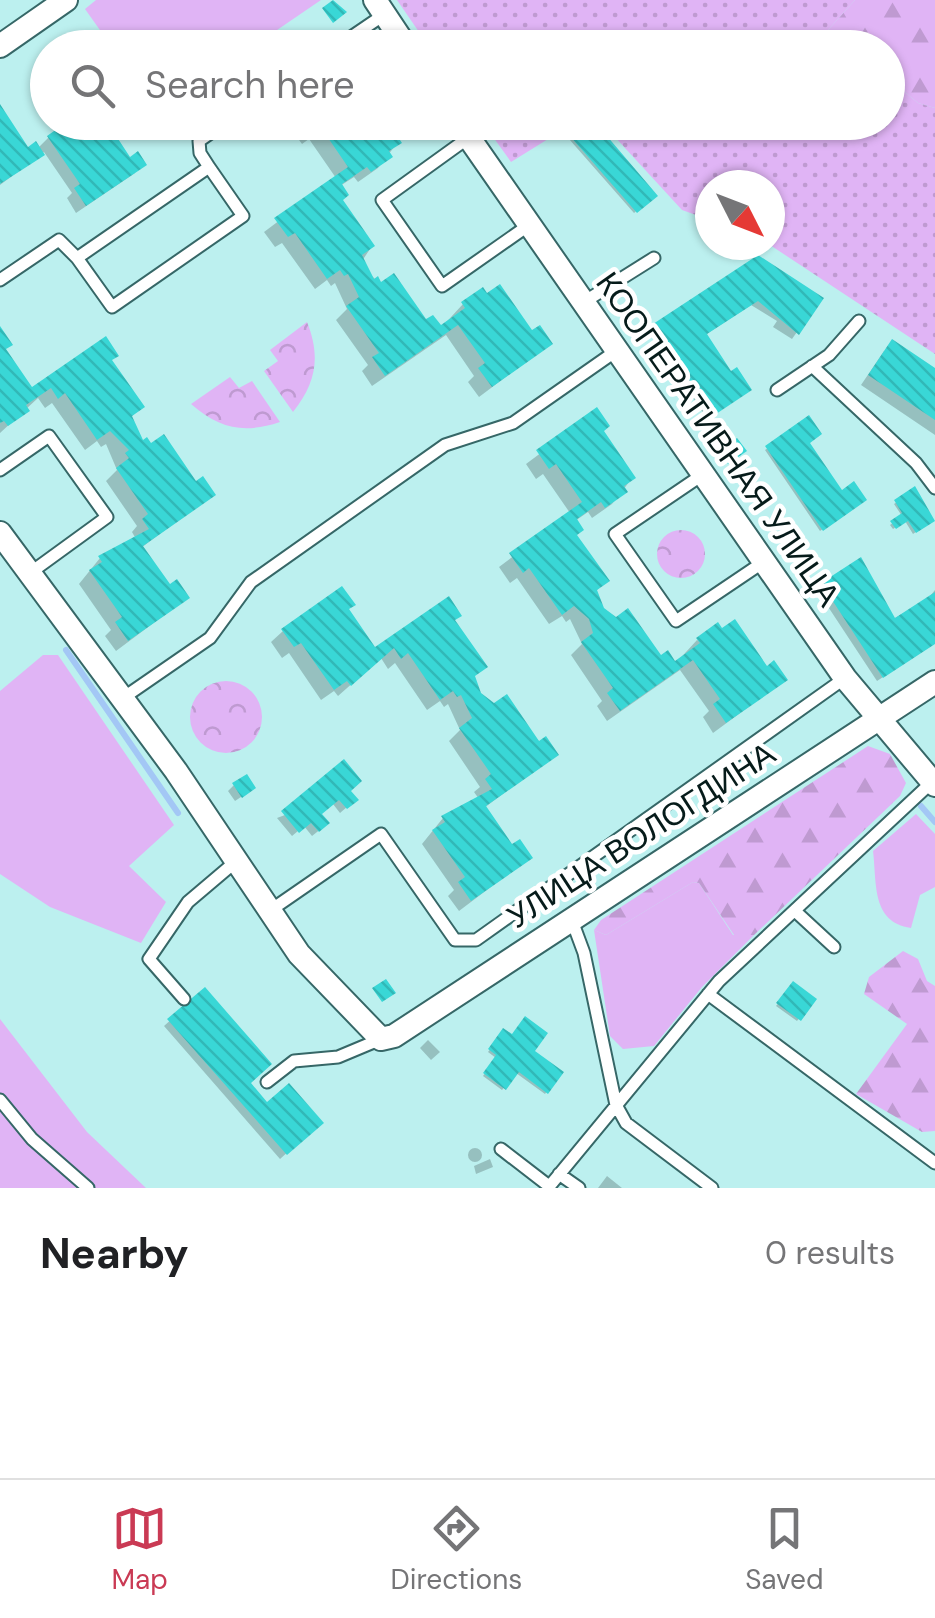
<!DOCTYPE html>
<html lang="en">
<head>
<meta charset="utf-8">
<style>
	body { margin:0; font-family:"DM Sans",sans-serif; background:#f2f2f2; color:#202124 }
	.compass { position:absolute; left:695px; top:170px; width:90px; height:90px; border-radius:50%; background:#fff; box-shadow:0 2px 8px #0004; rotate:132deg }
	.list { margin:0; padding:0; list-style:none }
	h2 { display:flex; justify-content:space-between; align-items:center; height:130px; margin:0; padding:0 40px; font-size:42px }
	h2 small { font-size:32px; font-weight:400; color:#757577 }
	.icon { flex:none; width:55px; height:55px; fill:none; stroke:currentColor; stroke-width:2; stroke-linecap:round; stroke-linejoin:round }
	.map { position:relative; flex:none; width:935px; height:1188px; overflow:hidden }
	.search { position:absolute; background:#fff; box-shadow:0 2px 8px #0004; left:30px; right:30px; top:30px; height:110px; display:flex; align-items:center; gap:25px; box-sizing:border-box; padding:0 35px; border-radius:55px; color:#757577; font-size:38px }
	.sheet { height:290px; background:#fff }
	nav { display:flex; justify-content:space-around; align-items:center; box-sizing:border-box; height:140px; border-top:2px solid #e0e0e0; background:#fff; font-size:28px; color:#757577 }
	nav a { display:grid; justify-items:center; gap:5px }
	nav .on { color:#ca3a54 }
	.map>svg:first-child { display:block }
	.grass { fill:#e0b4f5 }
	.forest { fill:url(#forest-firs) }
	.park { fill:url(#park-crowns) }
	.garden { fill:url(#garden-dots) }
	.shadow { fill:#0003 }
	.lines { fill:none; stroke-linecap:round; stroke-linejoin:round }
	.stream { stroke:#a3c7f5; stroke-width:6 }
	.building { fill:url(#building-back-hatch) }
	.lane-casing { stroke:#366767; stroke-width:15 }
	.street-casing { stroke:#366767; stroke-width:26 }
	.lane { stroke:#fff; stroke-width:11 }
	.street { stroke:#fff; stroke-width:22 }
	.labels { text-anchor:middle; stroke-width:9; stroke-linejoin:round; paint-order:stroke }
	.street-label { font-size:32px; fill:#061b1a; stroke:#fff }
</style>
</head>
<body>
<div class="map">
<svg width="935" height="1188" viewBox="0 0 935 1188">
	<defs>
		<pattern id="forest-firs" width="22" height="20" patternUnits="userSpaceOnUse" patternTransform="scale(2.5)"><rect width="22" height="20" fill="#e0b4f5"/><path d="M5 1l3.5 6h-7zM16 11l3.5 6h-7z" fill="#bf9ad1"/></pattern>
		<pattern id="park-crowns" width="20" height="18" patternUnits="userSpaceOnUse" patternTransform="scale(2.5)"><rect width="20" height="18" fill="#e0b4f5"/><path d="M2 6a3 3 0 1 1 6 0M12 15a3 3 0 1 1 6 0" fill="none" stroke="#bf9ad1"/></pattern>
		<pattern id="garden-dots" width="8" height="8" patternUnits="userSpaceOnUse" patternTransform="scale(2.5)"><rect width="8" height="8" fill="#e0b4f5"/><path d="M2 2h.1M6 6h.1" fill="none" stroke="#bf9ad1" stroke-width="1.8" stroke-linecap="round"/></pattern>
		<pattern id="building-back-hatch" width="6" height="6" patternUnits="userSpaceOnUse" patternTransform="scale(2.5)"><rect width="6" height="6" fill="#39d7d6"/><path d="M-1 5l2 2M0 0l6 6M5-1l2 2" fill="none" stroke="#31b8b7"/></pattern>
	</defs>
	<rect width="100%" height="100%" fill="#bcf0ef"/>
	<!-- grass -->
	<path class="grass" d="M96,0H321L252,47H112L85,9Z
		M43,655H58L174,825L129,866L166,902L141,943L50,907L0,874V691Z
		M916,814L935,834V887L920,895L911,928C871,922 877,883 873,851Z
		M693,882L699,883L733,935H754L702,987L654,1046L623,1049L610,1036L594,930L606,935Z
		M0,1019L87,1132L146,1188H0Z"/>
	<!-- forest -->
	<path class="forest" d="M855,0H935V108L918,103L888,78V48L849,47L828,30Z
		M868,746L890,754L906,783L900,796L754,935H734L699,883L693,882L606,935L594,930L601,920Z
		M903,951L918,959L927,981L935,986V1131L922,1132L856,1094L907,1024L864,994L869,977Z"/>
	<!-- park -->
	<path class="park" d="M307,322C321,357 316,383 293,412L264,371L278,361L270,350Z
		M230,377L239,388L252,381L280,422C244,434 220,429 191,404Z
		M657 554a24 24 0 1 1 48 0a24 24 0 1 1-48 0Z
		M190 717a36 36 0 1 1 72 0a36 36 0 1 1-72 0Z"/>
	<!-- garden -->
	<path class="garden" d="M397,0H855L828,30L849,47L430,48Z
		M888,78L918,103L935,108V354L770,245V185H710V220L682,210L602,123L888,122Z
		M483,123H574L511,162Z"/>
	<!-- shadow -->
	<path class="shadow" d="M0,109L27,150L38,148L49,137L135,173L76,213L67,198L72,193L44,152L0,185Z
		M297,122H385L398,142L378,168L358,182L354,177L340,186V200L372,246L360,264L381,285L426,323L440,329L463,304L550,344L479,397L468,382L474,376L446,335L372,386L362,371L368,365L336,320L347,309L335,283L331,286L327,280L315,289L282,243L275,247L264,232L336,178L309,139L302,144L291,129Z
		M526,122H536L527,131L522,127Z
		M588,122L654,195L634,213L569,139Z
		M758,258L821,298L792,339L773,327L777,321L751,305L705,335L743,395L707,419L649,332Z
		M0,331L4,350L32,390L110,362L142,407L130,418L142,443L213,494L141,548L169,587L187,598L116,651L105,636L111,630L79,584L100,558L136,539L132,532L137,526L106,481L117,470L106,444L101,447L97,441L85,450L52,403L45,408L38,398L0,433Z
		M884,351L935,371V435L861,385Z
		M597,411L601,432L633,477L612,504L592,518L588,512L575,521V536L606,581L595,592L602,609L660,658L675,664L697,640L785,680L713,733L703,717L709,711L680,670L607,721L597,706L602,701L571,655L582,644L570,619L566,622L562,616L549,624L517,578L510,583L499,567L570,513L543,474L536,479L526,464Z
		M809,419L807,443L842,493L864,500L820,531L765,450Z
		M914,490L931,521L913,534L905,521L893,529L890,525L902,516L894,504Z
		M822,585L893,619L927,600L935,590V643L877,681L817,590Z
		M347,610L375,651L453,621L479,695L556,754L484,808L512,847L529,858L459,911L448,896L454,890L422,844L443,818L479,799L474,792L480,787L449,741L460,730L448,704L444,707L440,701L427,710L395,663L388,669L381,658L338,696L334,691L321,700L289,653L282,658L271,642L283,631Z
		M234,785L247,793L235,801L228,791Z
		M348,791L355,800L340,813L333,804L320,814L322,828L312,836L304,826L292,836L277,818Z
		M793,984L814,999L797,1021L776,1006Z
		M204,990L248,1083L267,1106L320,1123L280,1159L164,1026Z
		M504,1031L560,1073L545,1094L516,1073L502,1090L483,1076L496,1058L488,1052Z
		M428,1040L440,1052L431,1060L420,1048Z
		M468 1155a7 7 0 1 1 14 0a7 7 0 1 1-14 0Z
		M490,1159L493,1167L476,1174L474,1166Z
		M607,1176L622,1188H598Z"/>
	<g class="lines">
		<!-- stream -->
		<path class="stream" d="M66,650L178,813
			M921,806L935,822"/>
	</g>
	<!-- building -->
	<path class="building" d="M333,0L347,12L333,23L322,8Z
		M0,104L28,147L36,141L45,155L0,184Z
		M59,122H107L130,157L138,151L147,165L86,206L74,188L80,184L47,136L61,126Z
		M306,122H388L402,143L389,151L393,157L371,172L367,167L342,184L349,195L343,200L375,246L362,255L374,279L378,276L381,282L394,273L426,319L433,315L441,325L465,308L461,302L483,287L487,293L500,284L532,330L540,325L553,344L492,387L478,368L485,363L458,325L385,376L372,357L379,353L346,306L359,297L348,274L344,276L340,270L327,279L295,233L288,237L274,218L348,167L322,129L314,134Z
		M584,122H595L658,196L637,213L569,135Z
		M758,255L824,298L799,335L758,301L707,334L731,371L737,367L752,390L713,416L653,324Z
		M0,326L13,345L6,349L32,387L106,336L119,356L112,360L145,407L132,416L143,440L147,437L151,443L164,434L196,481L203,476L216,495L143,546L170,584L177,579L190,598L128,641L115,622L122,617L89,570L102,562L98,556L149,529L142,519L148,514L116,468L129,458L125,453L129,450L110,431L97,440L65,393L58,399L51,388L26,405L30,411L8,426L4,421L0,423Z
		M892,339L935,368V420L868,375Z
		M597,407L610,426L604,431L636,478L624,486L628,492L605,508L601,502L577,519L584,530L577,535L610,581L597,590L604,608L616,617L628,608L661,655L668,650L675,661L700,643L696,638L718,622L722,628L735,619L767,666L774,660L788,680L726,723L713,704L720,699L693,660L620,711L607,693L613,688L581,642L593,633L589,619L574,606L562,615L529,568L523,573L509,553L582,502L556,464L549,469L536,450Z
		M809,415L822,434L810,443L842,490L854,481L867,500L823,531L765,446Z
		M737,438L747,451L728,464L719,450Z
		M915,486L935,521L916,533L908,521L896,529L890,521L902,513L894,500Z
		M861,557L895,618L935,592V644L883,678L821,583Z
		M342,586L356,605L349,609L375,647L449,596L462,616L455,620L488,667L475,676L481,693L494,703L507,694L539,741L546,736L559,755L486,806L512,844L520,839L533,858L471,901L458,882L465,877L432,830L445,822L441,816L492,789L485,779L491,774L459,728L472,718L461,695L457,697L453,691L440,700L408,653L401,659L394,648L351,686L347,681L334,690L301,643L294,647L281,629Z
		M344,759L362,781L351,791L359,800L347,809L339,800L322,814L330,823L319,832L311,823L299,833L281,811Z
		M247,774L256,788L242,798L232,783Z
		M386,979L396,993L382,1002L372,988Z
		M793,981L817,999L801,1021L776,1003Z
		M205,987L272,1064L251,1083L267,1102L289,1083L324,1123L287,1155L167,1019Z
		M525,1016L548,1033L535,1051L564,1072L548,1094L519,1072L506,1090L483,1073L496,1055L488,1049L503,1028L512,1034Z"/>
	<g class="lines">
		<!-- lane casing -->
		<g class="lane-casing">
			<path id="lane" d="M335,48L385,14
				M468,138L382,200L442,286L529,225
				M77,258L112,307L243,216L209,167
				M0,280L59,240L77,258L209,167L200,153L199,141L226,122
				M584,302L654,258
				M812,366L916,463L935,488
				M777,390L829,355L859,321
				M0,470L49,436L107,517L30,573
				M705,473L615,534L676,621L765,561
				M123,698L210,638L251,582L445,445L513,423L616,351
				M795,911L834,947
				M268,912L381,834L455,940H476L845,678
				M571,918L584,953L616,1105L626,1123L712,1188
				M708,994L935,1163
				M184,999L149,959L188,902L234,863
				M267,1082L294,1061L338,1057L381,1039
				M0,1100L32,1139L88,1188
				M501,1149L549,1186
				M559,1174L579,1188
				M548,1188L719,981L932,782"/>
		</g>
		<!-- street casing -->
		<g class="street-casing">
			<path id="street" d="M375,0L407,48
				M0,46L66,0
				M458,122L845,678L935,785
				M0,533L176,771L299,954L381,1039L394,1036L935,682"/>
		</g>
		<!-- lane -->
		<use href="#lane" class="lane"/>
		<!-- street -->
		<use href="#street" class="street"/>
	</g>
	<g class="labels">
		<!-- street labels -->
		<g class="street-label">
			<text transform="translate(718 439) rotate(55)" y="11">КООПЕРАТИВНАЯ УЛИЦА</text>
			<text transform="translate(641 835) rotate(-33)" y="11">УЛИЦА ВОЛОГДИНА</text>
		</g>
	</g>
</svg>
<svg class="compass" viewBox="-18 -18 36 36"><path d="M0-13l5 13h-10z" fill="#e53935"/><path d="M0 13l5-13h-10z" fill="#757577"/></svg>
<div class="search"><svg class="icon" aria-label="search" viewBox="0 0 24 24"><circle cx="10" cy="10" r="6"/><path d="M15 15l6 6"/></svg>Search here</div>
</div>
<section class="sheet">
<h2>Nearby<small>0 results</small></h2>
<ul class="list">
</ul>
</section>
<nav>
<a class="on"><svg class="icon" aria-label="map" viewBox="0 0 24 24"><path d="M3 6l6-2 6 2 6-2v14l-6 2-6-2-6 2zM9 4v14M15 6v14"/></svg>Map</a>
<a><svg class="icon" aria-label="directions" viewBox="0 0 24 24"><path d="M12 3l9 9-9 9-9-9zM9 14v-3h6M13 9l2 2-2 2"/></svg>Directions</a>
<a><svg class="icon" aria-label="saved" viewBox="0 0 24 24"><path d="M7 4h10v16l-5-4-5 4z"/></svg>Saved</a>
</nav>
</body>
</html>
